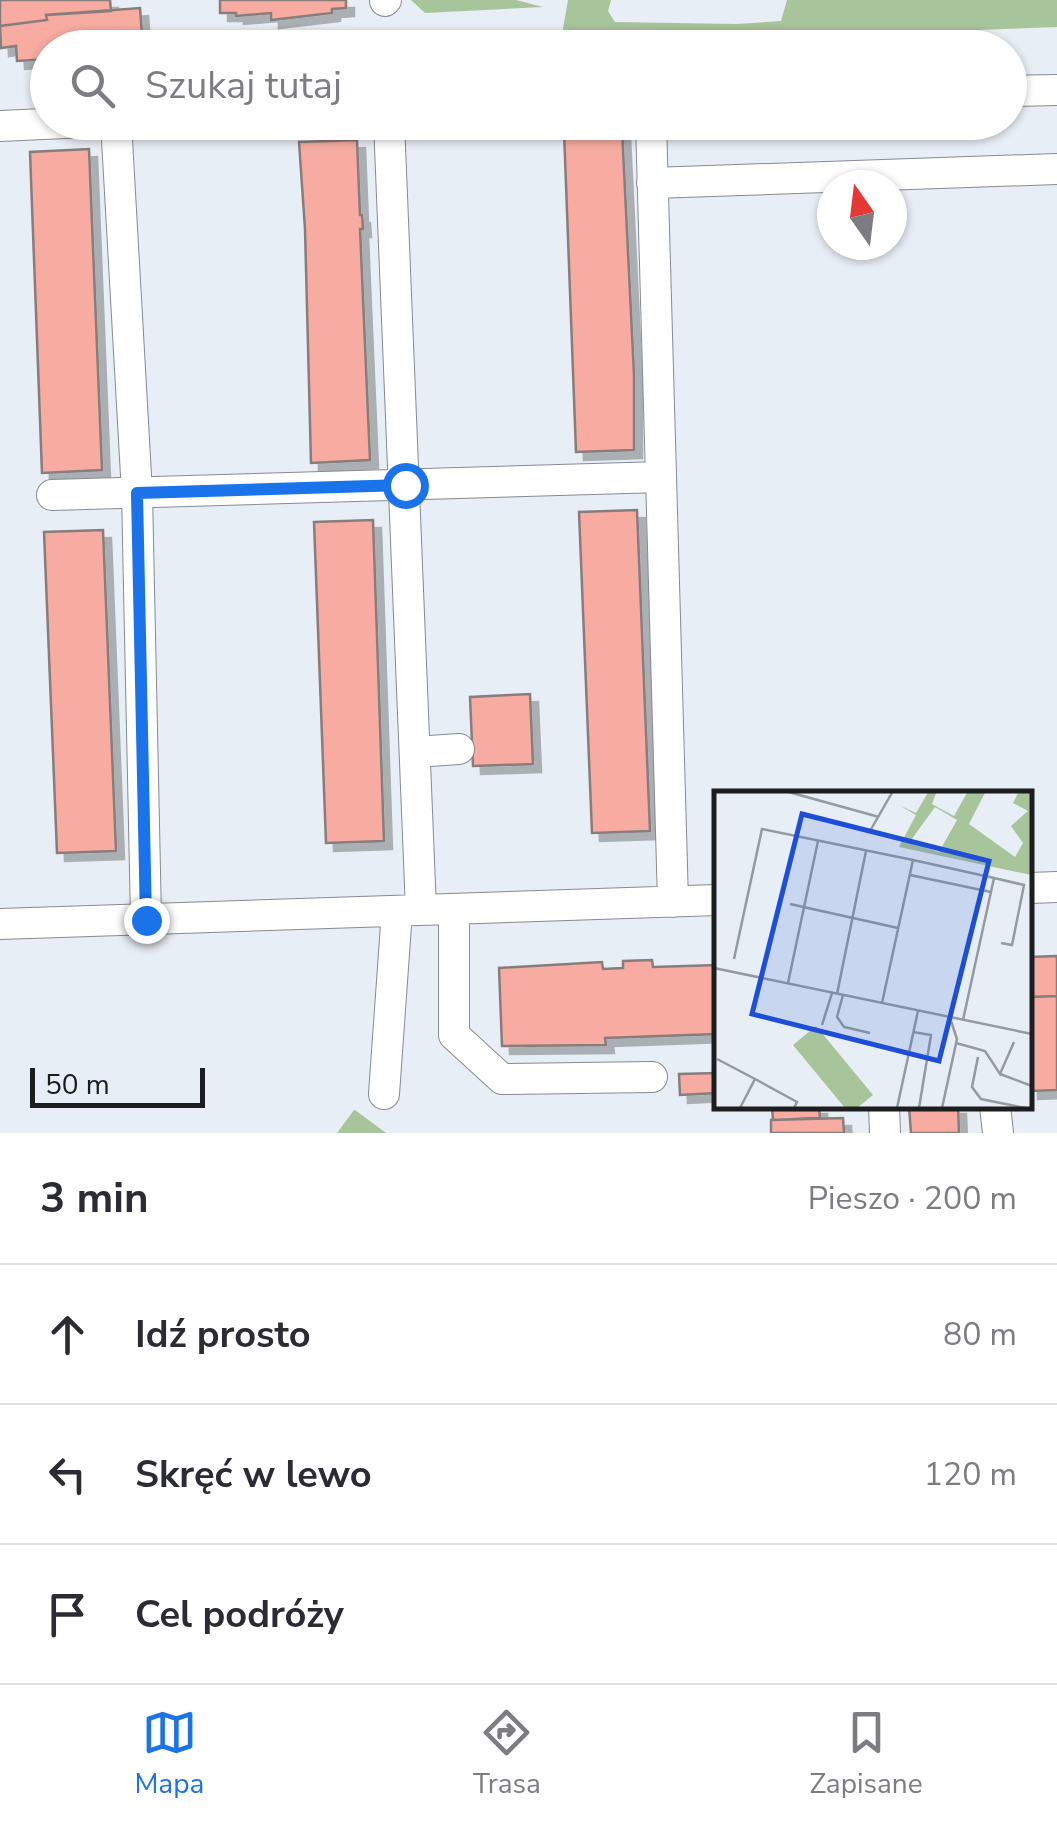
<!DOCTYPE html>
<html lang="pl">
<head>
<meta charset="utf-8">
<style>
	body { margin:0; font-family:"Nunito Sans",sans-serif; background:#f7f7f7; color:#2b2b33 }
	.compass { position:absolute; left:817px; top:170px; width:90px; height:90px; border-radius:50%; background:#fff; box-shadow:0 2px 8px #0004; rotate:346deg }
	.scale { position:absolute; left:30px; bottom:25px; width:175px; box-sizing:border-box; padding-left:10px; border:5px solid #1b1d1f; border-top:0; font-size:28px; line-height:35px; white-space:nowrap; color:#1b1d1f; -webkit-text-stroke:8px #e8eef5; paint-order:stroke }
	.stop { position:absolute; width:30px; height:30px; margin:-22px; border:8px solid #1a73e8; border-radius:50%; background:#fff }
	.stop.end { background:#1a73e8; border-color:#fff; box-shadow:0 2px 10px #0008 }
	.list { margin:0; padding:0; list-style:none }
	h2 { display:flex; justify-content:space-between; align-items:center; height:130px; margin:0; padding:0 40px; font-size:42px }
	h2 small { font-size:32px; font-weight:400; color:#7c7c81 }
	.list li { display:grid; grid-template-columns:65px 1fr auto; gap:30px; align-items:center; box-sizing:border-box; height:140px; padding:0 40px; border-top:2px solid #e1e1e2 }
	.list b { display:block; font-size:38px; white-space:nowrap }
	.list em { font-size:32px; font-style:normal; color:#7c7c81 }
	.icon { flex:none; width:55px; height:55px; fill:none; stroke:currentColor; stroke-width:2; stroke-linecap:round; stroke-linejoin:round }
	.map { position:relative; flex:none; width:1057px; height:1133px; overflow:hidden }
	.search { position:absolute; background:#fff; box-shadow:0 2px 8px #0004; left:30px; right:30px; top:30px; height:110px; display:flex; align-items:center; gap:25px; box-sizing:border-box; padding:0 35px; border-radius:55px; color:#7c7c81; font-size:38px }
	.sheet { height:550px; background:#fff }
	nav { display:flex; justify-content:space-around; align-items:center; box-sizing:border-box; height:140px; border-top:2px solid #e1e1e2; background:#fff; font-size:28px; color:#7c7c81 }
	nav a { display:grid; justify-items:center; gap:5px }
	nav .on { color:#1a73e8 }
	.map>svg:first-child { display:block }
	.green { fill:#a8c49b }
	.building { fill:#f7aba1; stroke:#877d7c; stroke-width:2.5; filter:url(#shadow) }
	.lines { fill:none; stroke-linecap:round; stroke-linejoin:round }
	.minor-casing { stroke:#868b92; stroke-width:32 }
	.minor { stroke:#fff; stroke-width:30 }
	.route { stroke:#1a73e8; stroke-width:12 }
	.inset-road { fill:none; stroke:#969a9f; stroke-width:2.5 }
	.view { fill:#1d4ed8; fill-opacity:0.15; stroke:#1d4ed8; stroke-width:5 }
	.inset-edge { fill:none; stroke:#1b1d1f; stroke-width:5 }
</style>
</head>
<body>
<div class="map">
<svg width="1057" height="1133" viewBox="0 0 1057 1133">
	<defs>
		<filter id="shadow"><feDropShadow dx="8" dy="8" stdDeviation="0" flood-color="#0004"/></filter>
	</defs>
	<rect width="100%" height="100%" fill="#e8eef5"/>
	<!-- green -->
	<path class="green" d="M411,0H516L543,7L425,13Z
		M568,0H611L608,11L615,22L736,24L781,21L787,0H1057V27L560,46Z
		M354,1110H355L386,1133H337Z"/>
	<!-- building -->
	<path class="building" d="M0,0H110L111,11L46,15L47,20L0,26Z
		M220,0H346V8L332,9V13L271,20V13L236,16V13H220Z
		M140,8L143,48H48V59L17,61L16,46L1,48L0,26L47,20L46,15Z
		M555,34V48H397V38Z
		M622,129L634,375V450L576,452L564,131Z
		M357,140L360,215H362L363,229H360L370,460L311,463L305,229L299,142Z
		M89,149L102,470L42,473L30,152Z
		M637,510L650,831L592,833L579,512Z
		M373,520L384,841L326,843L314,522Z
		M103,530L116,851L57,853L44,532Z
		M530,694L533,764L473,766L470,697Z
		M1057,956V996L1030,997V957Z
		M652,960L653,967L717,965V1034L605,1038L606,1045L502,1046L499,968L602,962L603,969L623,968V961Z
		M1057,996V1090L1030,1091V997Z
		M717,1073V1093L680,1095L679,1074Z
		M772,1106H819L820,1118L773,1120Z
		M909,1106H958L959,1133H911Z
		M843,1118L844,1133H771V1120Z"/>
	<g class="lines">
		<!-- minor casing -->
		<g class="minor-casing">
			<path id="minor" d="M385,1L386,0
				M1010,91L1057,90
				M116,122L137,493L146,919
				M389,122L421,910
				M651,122L673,902
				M0,126L87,122
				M652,183L1057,169
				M52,495L661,477
				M415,752L459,749
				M1030,888L1057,887
				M454,909V1035L502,1079L652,1077
				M0,924L717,900
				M384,1094L397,911
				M884,1106L885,1133
				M995,1106L998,1133"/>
		</g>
		<!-- minor -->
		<use href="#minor" class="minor"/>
	</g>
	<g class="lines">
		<!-- route -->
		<path class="route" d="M146,920L137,493L405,485"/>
	</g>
	<!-- overview -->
	<g transform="translate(714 791)">
		<rect width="318" height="318" fill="#e8eef5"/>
		<path d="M215,0H223L218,13L240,25L254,0H272L255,33L301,66L309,52L297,35L314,20L299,12L305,0H317V84L185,56L202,24L185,14L202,22ZM221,16L243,29L225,61L195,52ZM102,235L159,304L143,317H131L79,254Z" fill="#a8c49b" fill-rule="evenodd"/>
		<path class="inset-road" d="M71,0L165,26M156,40L179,0M196,84L277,101M280,87L310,94L298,154L287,152M76,113L184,137M20,168L48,38L199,69M0,177L318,243M74,192L104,50M123,203L152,60M129,204L123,226L130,236L156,242M168,212L199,69L280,87L249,229M108,234L118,202M199,241L217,244L205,317M242,252L271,260L286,283L300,251M264,266L258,296L267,308L311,317M3,268L41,288M286,283L318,295M26,317L41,288L83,311L80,317M183,317L204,220M228,317L243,248L236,227"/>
		<path class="view" d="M88,23L275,70L225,270L38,223Z"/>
		<rect width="318" height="318" class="inset-edge"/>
	</g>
</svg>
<svg class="compass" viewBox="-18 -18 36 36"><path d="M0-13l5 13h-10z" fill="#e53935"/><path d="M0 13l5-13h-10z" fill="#7c7c81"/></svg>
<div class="scale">50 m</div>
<div class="stop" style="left:405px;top:485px"></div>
<div class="stop end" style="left:146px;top:920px"></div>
<div class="search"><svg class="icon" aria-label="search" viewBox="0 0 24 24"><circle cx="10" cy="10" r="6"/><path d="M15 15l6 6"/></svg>Szukaj tutaj</div>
</div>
<section class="sheet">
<h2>3 min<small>Pieszo · 200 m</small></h2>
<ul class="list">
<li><svg class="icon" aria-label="ahead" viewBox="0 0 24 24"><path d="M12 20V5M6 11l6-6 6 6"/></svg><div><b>Idź prosto</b></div><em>80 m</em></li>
<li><svg class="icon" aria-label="left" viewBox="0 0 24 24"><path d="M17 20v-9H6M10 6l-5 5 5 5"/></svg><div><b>Skręć w lewo</b></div><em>120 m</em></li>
<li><svg class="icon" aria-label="arrive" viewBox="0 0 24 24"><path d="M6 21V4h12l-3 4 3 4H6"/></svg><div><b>Cel podróży</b></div></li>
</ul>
</section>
<nav>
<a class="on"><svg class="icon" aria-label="map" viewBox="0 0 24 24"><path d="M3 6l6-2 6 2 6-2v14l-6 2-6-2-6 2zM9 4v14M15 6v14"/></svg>Mapa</a>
<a><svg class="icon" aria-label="directions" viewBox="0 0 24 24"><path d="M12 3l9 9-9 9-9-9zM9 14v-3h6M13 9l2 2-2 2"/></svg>Trasa</a>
<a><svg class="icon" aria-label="saved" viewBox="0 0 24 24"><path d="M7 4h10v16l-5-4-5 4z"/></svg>Zapisane</a>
</nav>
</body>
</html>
